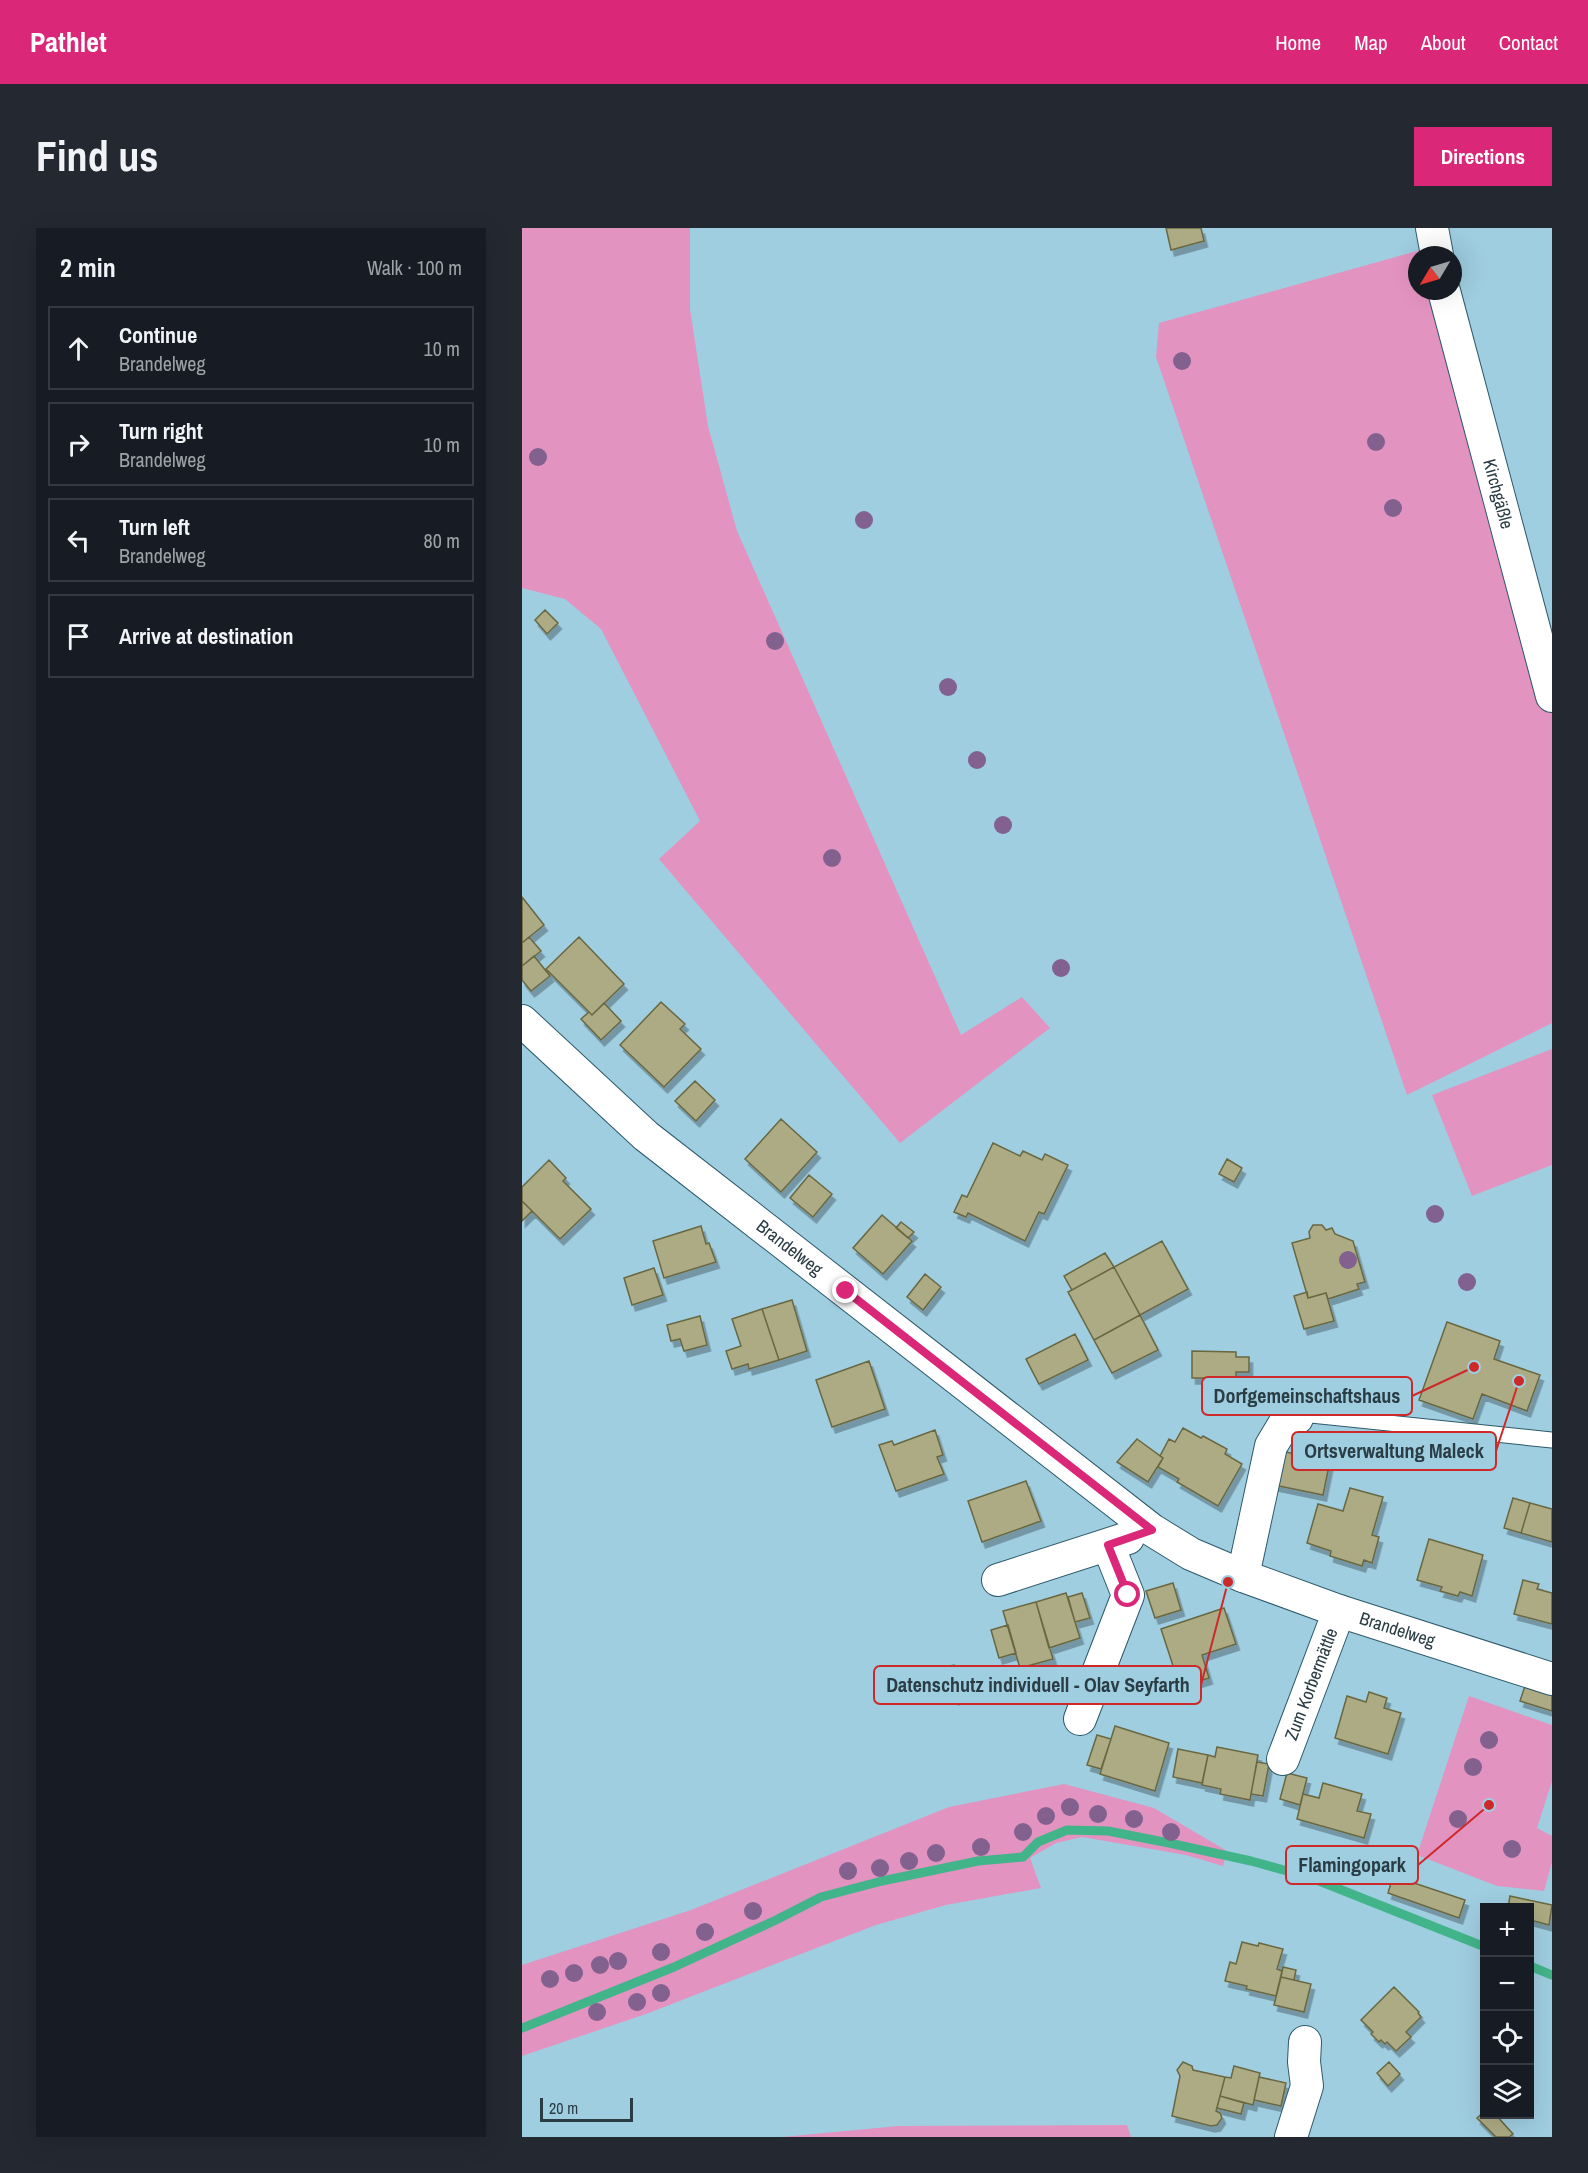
<!DOCTYPE html>
<html lang="en">
<head>
<meta charset="utf-8">
<style>
	body { margin:0; font-family:"Archivo Narrow",sans-serif; background:#242831; color:#f1f3f6 }
	.controls { position:absolute; right:18px; bottom:18px; display:grid; overflow:hidden; border-radius:0px; box-shadow:0 6px 24px #0002 }
	.controls button { width:54px; height:54px; display:grid; place-items:center; padding:0; border:0; border-bottom:2px solid #363941; background:#171b24; color:#f1f3f6; font:30px sans-serif }
	.compass { position:absolute; left:886px; top:18px; width:54px; height:54px; border-radius:50%; background:#171b24; box-shadow:0 6px 24px #0002; rotate:232deg }
	.scale { position:absolute; left:18px; bottom:15px; width:93px; box-sizing:border-box; padding-left:6px; border:3px solid #2a3d45; border-top:0; font-size:16px; line-height:21px; white-space:nowrap; color:#2a3d45; -webkit-text-stroke:4px #9fcee1; paint-order:stroke }
	.stop { position:absolute; width:18px; height:18px; margin:-14px; border:4px solid #db2777; border-radius:50%; background:#fff }
	.stop.end { background:#db2777; border-color:#fff; box-shadow:0 2px 6px #0008 }
	.list { margin:0; padding:0; list-style:none }
	h2 { display:flex; justify-content:space-between; align-items:center; height:78px; margin:0; padding:0 24px; font-size:26px }
	h2 small { font-size:20px; font-weight:400; color:#9ea1a6 }
	.list li { display:grid; grid-template-columns:39px 1fr auto; gap:18px; align-items:center; box-sizing:border-box; height:84px; margin:0 12px 12px; padding:0 12px; border:2px solid #363941; border-radius:0px }
	.list b { display:block; font-size:22px; white-space:nowrap }
	.list p { margin:0; font-size:20px; white-space:nowrap; color:#9ea1a6 }
	.list em { font-size:20px; font-style:normal; color:#9ea1a6 }
	.icon { flex:none; width:33px; height:33px; fill:none; stroke:currentColor; stroke-width:2; stroke-linecap:round; stroke-linejoin:round }
	.map { position:relative; flex:none; width:1030px; height:1909px; overflow:hidden; border-radius:0px }
	header { display:flex; align-items:center; gap:36px; box-sizing:border-box; height:84px; padding:0 30px; background:#db2777; color:#fff }
	header strong { font-size:28px }
	nav { display:flex; gap:33px; margin-inline-start:auto; font-size:21px }
	.intro { display:flex; align-items:center; justify-content:space-between; box-sizing:border-box; height:144px; padding:0 36px }
	h1 { margin:0; font-size:42px }
	.button { padding:15px 27px; border-radius:0px; background:#db2777; color:#fff; font-size:21px; font-weight:700 }
	main { display:flex; gap:36px; padding:0 36px }
	aside { flex:1; background:#171b24; border-radius:0px; box-shadow:0 6px 24px #0002 }
	.map>svg:first-child { display:block }
	.green { fill:#e293c0 }
	.water { fill:#42b48a }
	.lines { fill:none; stroke-linecap:round; stroke-linejoin:round }
	.stream { stroke:#42b48a; stroke-width:9 }
	.building { fill:#adab83; stroke:#696741; stroke-width:1.5; filter:url(#shadow) }
	.service-casing { stroke:#2d5a6b; stroke-width:17 }
	.minor-casing { stroke:#2d5a6b; stroke-width:34 }
	.service { stroke:#fff; stroke-width:15 }
	.minor { stroke:#fff; stroke-width:32 }
	.tree { fill:#82618f }
	.route { stroke:#db2777; stroke-width:8 }
	.labels { text-anchor:middle; stroke-width:4.5; stroke-linejoin:round; paint-order:stroke }
	.street-label { font-size:18px; fill:#2a3d45; stroke:#9fcee1 }
	.leader { fill:none; stroke:#cd2929; stroke-width:2 }
	.callout-dot { fill:#cd2929; stroke:#9fcee1; stroke-width:2 }
	.callout { fill:#9fcee1; stroke:#cd2929; stroke-width:2 }
	.callout-label { font-size:20px; text-anchor:middle; font-weight:bold; fill:#2a3d45 }
</style>
</head>
<body>
<header>
<strong>Pathlet</strong>
<nav><a>Home</a><a>Map</a><a>About</a><a>Contact</a></nav>
</header>
<div class="intro"><h1>Find us</h1><a class="button">Directions</a></div>
<main>
<aside>
<h2>2 min<small>Walk · 100 m</small></h2>
<ul class="list">
<li><svg class="icon" aria-label="ahead" viewBox="0 0 24 24"><path d="M12 20V5M6 11l6-6 6 6"/></svg><div><b>Continue</b><p>Brandelweg</p></div><em>10 m</em></li>
<li><svg class="icon" aria-label="right" viewBox="0 0 24 24"><path d="M7 20v-9h11M14 6l5 5-5 5"/></svg><div><b>Turn right</b><p>Brandelweg</p></div><em>10 m</em></li>
<li><svg class="icon" aria-label="left" viewBox="0 0 24 24"><path d="M17 20v-9H6M10 6l-5 5 5 5"/></svg><div><b>Turn left</b><p>Brandelweg</p></div><em>80 m</em></li>
<li><svg class="icon" aria-label="arrive" viewBox="0 0 24 24"><path d="M6 21V4h12l-3 4 3 4H6"/></svg><div><b>Arrive at destination</b></div></li>
</ul>
</aside>
<div class="map">
<svg width="1030" height="1909" viewBox="0 0 1030 1909">
	<defs>
		<filter id="shadow"><feDropShadow dx="3.5" dy="6" stdDeviation="0" flood-color="#0004"/></filter>
	</defs>
	<rect width="100%" height="100%" fill="#9fcee1"/>
	<!-- green -->
	<path class="green" d="M0,0H168V81L186,198L215,303L439,807L500,769L528,800L378,915L137,631L178,593L79,401L43,371L0,360Z
		M913,18L919,27H895V63H927L1030,454V795L885,867L634,129L637,95Z
		M1030,821V937L950,968L910,867Z
		M947,1468L1030,1497V1553L1015,1600L1030,1608V1634L1022,1663L975,1658L895,1627Z
		M542,1556L632,1580L705,1623L701,1638L664,1627L560,1609L534,1615L508,1630L519,1660L424,1677L354,1697L124,1786L0,1828V1737L169,1682L427,1579Z
		M605,1897L609,1909H260L376,1898Z"/>
	<!-- water -->
	<path class="water" d="M432,1436L439,1440C443,1454 451,1468 437,1478L428,1472L421,1446L425,1438Z"/>
	<g class="lines">
		<!-- stream -->
		<path class="stream" d="M1008,1738L1030,1747
			M0,1800L152,1739L254,1692L299,1669L360,1653L456,1633L501,1629L516,1614L545,1602L586,1603L647,1615L729,1633L787,1649L963,1719"/>
	</g>
	<!-- building -->
	<path class="building" d="M644,0H679L682,13L649,22Z
		M23,382L36,395L25,406L13,392Z
		M0,669L22,697L0,715Z
		M7,709L19,723L0,738V715Z
		M57,709L102,756L70,787L24,741Z
		M12,728L28,748L9,763L0,752V738Z
		M139,774L163,796L158,801L179,821L142,859L98,817Z
		M82,775L99,793L79,812L59,791L67,784L70,787Z
		M173,853L193,872L174,893L153,873Z
		M259,891L295,924L259,964L223,931Z
		M471,915L498,928L501,923L520,932L523,926L546,937L522,986L517,984L503,1013L446,985L444,989L432,984L440,967L445,969Z
		M705,931L720,940L712,954L697,946Z
		M27,932L44,950L41,953L69,981L38,1011L0,973V959Z
		M287,947L310,966L291,989L268,970Z
		M0,973L10,983L0,993Z
		M360,987L390,1013L361,1046L331,1020Z
		M379,994L392,1004L386,1010L374,1000Z
		M791,997H800L804,1002L810,1000L813,1006L831,1013L843,1054L835,1056L837,1061L806,1071L804,1065L786,1070L770,1015L788,1010L787,1004Z
		M179,998L184,1016L187,1015L194,1034L142,1050L131,1013Z
		M640,1013L666,1061L618,1087L592,1039Z
		M583,1025L592,1039L550,1062L542,1048Z
		M592,1039L618,1087L572,1112L546,1064Z
		M132,1040L141,1067L110,1077L102,1050Z
		M403,1046L419,1059L401,1082L385,1069Z
		M785,1064L786,1070L804,1065L812,1093L782,1101L772,1068Z
		M270,1072L285,1123L257,1132L240,1081Z
		M240,1081L257,1132L227,1141L226,1136L210,1141L204,1123L219,1118L210,1091Z
		M618,1087L636,1122L590,1145L572,1112Z
		M178,1088L185,1117L162,1123L158,1111L149,1113L145,1097Z
		M925,1094L978,1113L972,1131L1018,1147L1005,1183L960,1166L951,1191L897,1172Z
		M553,1106L566,1132L517,1156L504,1131Z
		M670,1123L714,1124V1129H727V1144H714V1150H670Z
		M347,1133L363,1181L310,1199L294,1152Z
		M661,1200L679,1210L681,1208L705,1221L703,1226L720,1236L696,1278L655,1254L657,1251L636,1239L641,1230L638,1228L647,1211L653,1214Z
		M413,1202L421,1227L415,1229L422,1246L374,1263L357,1217L370,1213L372,1217Z
		M615,1211L641,1230L626,1254L595,1234Z
		M759,1223L808,1233L801,1267L752,1257Z
		M504,1253L519,1293L460,1314L446,1273Z
		M828,1260L861,1269L850,1307L857,1309L850,1335L842,1332L840,1338L808,1328L809,1323L785,1315L796,1276L821,1283Z
		M991,1270L1008,1275L999,1305L982,1300Z
		M1008,1275L1030,1281V1314L999,1305Z
		M907,1311L961,1327L950,1368L938,1364L936,1368L918,1363L920,1359L895,1352Z
		M1001,1352L1017,1356L1015,1361L1030,1365V1396L992,1386Z
		M651,1355L659,1382L633,1390L624,1363Z
		M544,1365L558,1410L527,1420L514,1374Z
		M560,1365L568,1390L553,1394L546,1369Z
		M514,1374L531,1431L498,1440L481,1383Z
		M702,1380L714,1416L680,1427L687,1450L658,1459L639,1401Z
		M486,1397L494,1425L477,1430L469,1402Z
		M1006,1449L1030,1457V1483L998,1473Z
		M847,1464L865,1470L862,1480L879,1485L866,1526L813,1510L825,1468L844,1474Z
		M593,1498L647,1515L633,1563L578,1546Z
		M575,1507L589,1511L579,1541L565,1537Z
		M695,1519L736,1527L728,1572L698,1566L699,1561L680,1557L686,1527L693,1529Z
		M656,1521L686,1527L680,1555L651,1549Z
		M735,1534L747,1536L741,1568L729,1566Z
		M765,1545L785,1550L778,1577L758,1571Z
		M801,1555L840,1566L835,1583L849,1586L842,1610L775,1591L781,1566L797,1570Z
		M871,1648L943,1672L937,1690L866,1665Z
		M988,1668L1030,1677L1027,1697L1008,1692V1680H986Z
		M720,1714L736,1718L737,1715L761,1721L755,1741L760,1743L754,1768L724,1761L725,1758L703,1753L708,1734L714,1736Z
		M761,1739L774,1742L772,1752L759,1749Z
		M759,1749L789,1756L782,1784L752,1777Z
		M872,1759L897,1784L896,1785L899,1789L884,1804L889,1809L874,1823L865,1814L863,1816L859,1812L857,1814L849,1806L851,1804L839,1792Z
		M661,1834L670,1838L671,1842L703,1849L694,1883L698,1885L700,1890L695,1897L689,1898L650,1888L658,1848L655,1842Z
		M867,1834L878,1846L866,1858L855,1845Z
		M712,1838L738,1845L731,1877L698,1868L703,1849L709,1850Z
		M737,1849L764,1855L759,1878L732,1872Z
		M698,1868L722,1875L719,1886L695,1880Z
		M963,1883V1886H973L991,1906L987,1909H974L955,1890Z"/>
	<g class="lines">
		<!-- service casing -->
		<g class="service-casing">
			<path id="service" d="M775,1190L789,1187L1030,1212"/>
		</g>
		<!-- minor casing -->
		<g class="minor-casing">
			<g id="minor">
				<path d="M910,0L915,27"/>
				<path id="s1" d="M922,63L1030,468"/>
				<path id="s2" d="M0,793L124,908L630,1302L669,1326L721,1348L817,1383L1030,1451"/>
				<path d="M721,1348L749,1218L761,1198L775,1190"/>
				<path d="M476,1352L606,1310"/>
				<path d="M558,1491L606,1367L586,1317"/>
				<path id="s3" d="M761,1531L817,1383"/>
				<path d="M769,1909L785,1858L782,1834L783,1814"/>
			</g>
		</g>
		<!-- service -->
		<use href="#service" class="service"/>
		<!-- minor -->
		<use href="#minor" class="minor"/>
	</g>
	<!-- trees -->
	<g class="tree">
		<circle cx="660" cy="133" r="9"/>
		<circle cx="854" cy="214" r="9"/>
		<circle cx="16" cy="229" r="9"/>
		<circle cx="871" cy="280" r="9"/>
		<circle cx="342" cy="292" r="9"/>
		<circle cx="253" cy="413" r="9"/>
		<circle cx="426" cy="459" r="9"/>
		<circle cx="455" cy="532" r="9"/>
		<circle cx="481" cy="597" r="9"/>
		<circle cx="310" cy="630" r="9"/>
		<circle cx="539" cy="740" r="9"/>
		<circle cx="913" cy="986" r="9"/>
		<circle cx="826" cy="1032" r="9"/>
		<circle cx="945" cy="1054" r="9"/>
		<circle cx="967" cy="1512" r="9"/>
		<circle cx="951" cy="1539" r="9"/>
		<circle cx="548" cy="1579" r="9"/>
		<circle cx="576" cy="1586" r="9"/>
		<circle cx="524" cy="1588" r="9"/>
		<circle cx="612" cy="1591" r="9"/>
		<circle cx="936" cy="1591" r="9"/>
		<circle cx="501" cy="1604" r="9"/>
		<circle cx="649" cy="1604" r="9"/>
		<circle cx="459" cy="1619" r="9"/>
		<circle cx="990" cy="1621" r="9"/>
		<circle cx="414" cy="1625" r="9"/>
		<circle cx="387" cy="1633" r="9"/>
		<circle cx="358" cy="1640" r="9"/>
		<circle cx="326" cy="1643" r="9"/>
		<circle cx="231" cy="1683" r="9"/>
		<circle cx="183" cy="1704" r="9"/>
		<circle cx="139" cy="1724" r="9"/>
		<circle cx="96" cy="1733" r="9"/>
		<circle cx="78" cy="1737" r="9"/>
		<circle cx="52" cy="1745" r="9"/>
		<circle cx="28" cy="1751" r="9"/>
		<circle cx="139" cy="1765" r="9"/>
		<circle cx="115" cy="1774" r="9"/>
		<circle cx="75" cy="1784" r="9"/>
	</g>
	<g class="lines">
		<!-- route -->
		<path class="route" d="M324,1063L630,1302L586,1317L606,1367"/>
	</g>
	<g class="labels">
		<!-- street labels -->
		<g class="street-label">
			<text dy="6" stroke="none"><textPath href="#s1" startOffset="210">Kirchgäßle</textPath></text>
			<text dy="6" stroke="none"><textPath href="#s2" startOffset="351">Brandelweg</textPath></text>
			<text dy="6" stroke="none"><textPath href="#s2" startOffset="1076">Brandelweg</textPath></text>
			<text dy="6" stroke="none"><textPath href="#s3" startOffset="80">Zum Korbermättle</textPath></text>
		</g>
	</g>
	<!-- callouts -->
	<path class="leader" d="M952 1139L890 1168M997 1153L974 1223M706 1354L679 1457M967 1577L896 1637"/>
	<g class="callout-dot">
		<circle cx="952" cy="1139" r="6"/>
		<circle cx="997" cy="1153" r="6"/>
		<circle cx="706" cy="1354" r="6"/>
		<circle cx="967" cy="1577" r="6"/>
	</g>
	<g class="callout">
		<rect x="680" y="1149" width="210" height="38" rx="6"/>
		<rect x="770" y="1204" width="204" height="38" rx="6"/>
		<rect x="352" y="1438" width="327" height="38" rx="6"/>
		<rect x="764" y="1618" width="132" height="38" rx="6"/>
	</g>
	<g class="callout-label">
		<text x="785" y="1175">Dorfgemeinschaftshaus</text>
		<text x="872" y="1230">Ortsverwaltung Maleck</text>
		<text x="516" y="1464">Datenschutz individuell - Olav Seyfarth</text>
		<text x="830" y="1644">Flamingopark</text>
	</g>
</svg>
<div class="controls">
<button>+</button>
<button>−</button>
<button><svg class="icon" aria-label="locate" viewBox="0 0 24 24"><circle cx="12" cy="12" r="6"/><path d="M12 2v4M12 18v4M2 12h4M18 12h4"/></svg></button>
<button><svg class="icon" aria-label="layers" viewBox="0 0 24 24"><path d="M12 4l9 5-9 5-9-5zM3 14l9 5 9-5"/></svg></button>
</div>
<svg class="compass" viewBox="-18 -18 36 36"><path d="M0-13l5 13h-10z" fill="#e53935"/><path d="M0 13l5-13h-10z" fill="#9ea1a6"/></svg>
<div class="scale">20 m</div>
<div class="stop" style="left:606px;top:1367px"></div>
<div class="stop end" style="left:324px;top:1063px"></div>
</div>
</main>
</body>
</html>
